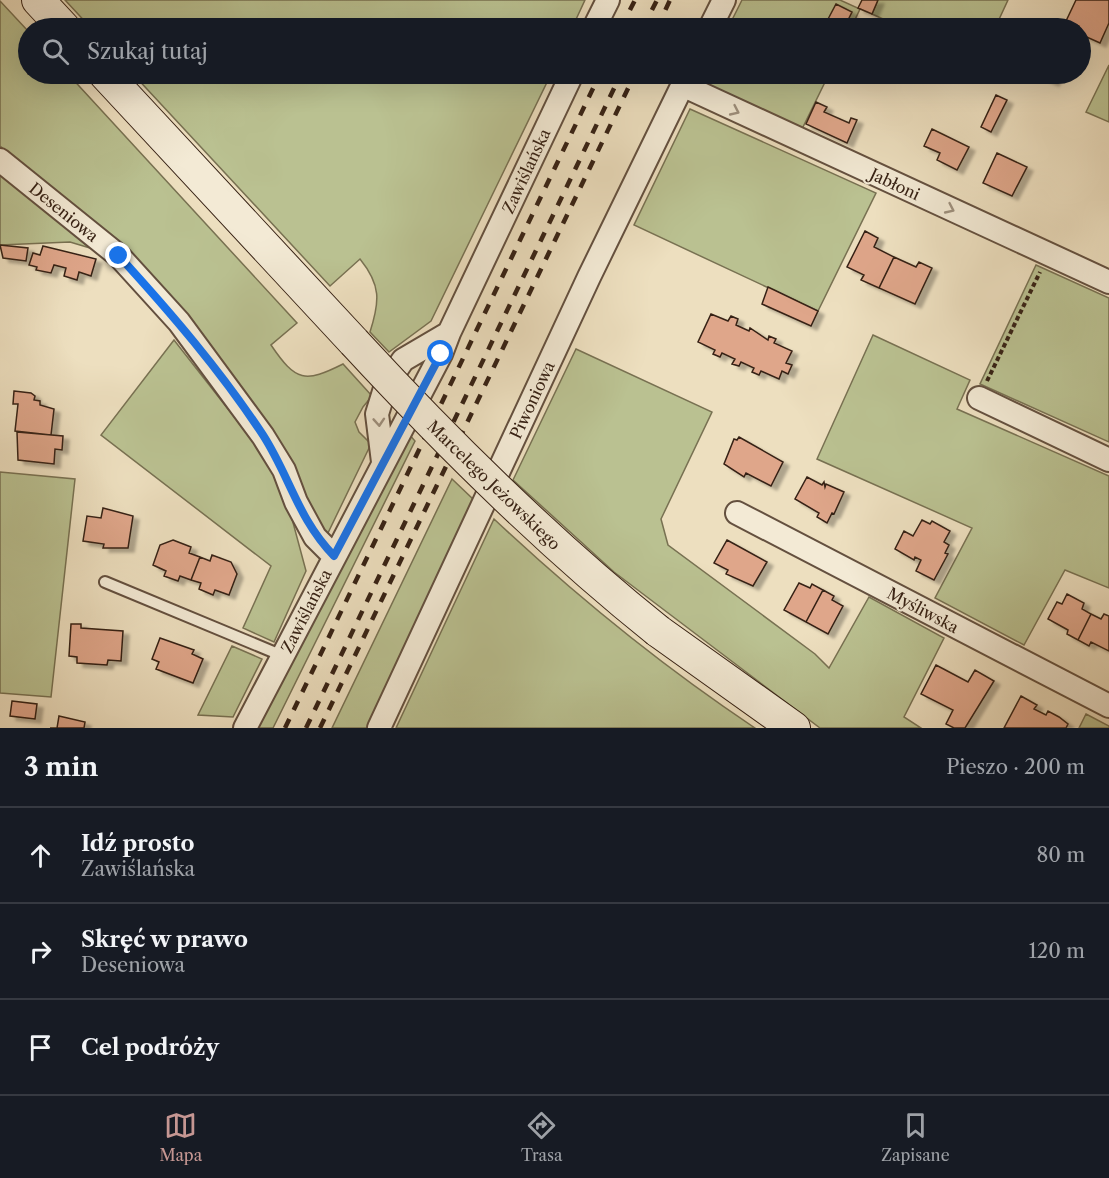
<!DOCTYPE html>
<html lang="pl">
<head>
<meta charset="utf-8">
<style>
	body { margin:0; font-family:"Libre Caslon Text",serif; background:#20242c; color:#f1f3f6 }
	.stop { position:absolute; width:18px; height:18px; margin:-14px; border:4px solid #1a73e8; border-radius:50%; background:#fff }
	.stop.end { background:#1a73e8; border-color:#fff; box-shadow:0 2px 6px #0008 }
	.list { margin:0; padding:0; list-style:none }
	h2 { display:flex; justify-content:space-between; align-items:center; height:78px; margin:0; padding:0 24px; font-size:26px }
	h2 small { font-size:20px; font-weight:400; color:#9ea1a6 }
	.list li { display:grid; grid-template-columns:39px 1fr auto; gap:18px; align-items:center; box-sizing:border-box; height:96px; padding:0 24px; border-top:2px solid #363941 }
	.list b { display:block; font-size:22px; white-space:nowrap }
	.list p { margin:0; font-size:20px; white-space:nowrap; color:#9ea1a6 }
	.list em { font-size:20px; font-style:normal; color:#9ea1a6 }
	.icon { flex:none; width:33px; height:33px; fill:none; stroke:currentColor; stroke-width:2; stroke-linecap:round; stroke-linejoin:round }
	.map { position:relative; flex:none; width:1109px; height:728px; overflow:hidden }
	.search { position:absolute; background:#171b24; box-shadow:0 6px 24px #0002; left:18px; right:18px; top:18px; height:66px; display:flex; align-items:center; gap:15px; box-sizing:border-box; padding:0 21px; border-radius:33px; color:#9ea1a6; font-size:22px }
	.sheet { height:366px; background:#171b24 }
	nav { display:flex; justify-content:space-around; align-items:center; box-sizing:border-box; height:84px; border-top:2px solid #363941; background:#171b24; font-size:16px; color:#9ea1a6 }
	nav a { display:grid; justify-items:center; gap:3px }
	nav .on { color:#c59692 }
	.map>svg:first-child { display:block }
	.green { fill:#bac191; stroke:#787152; stroke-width:1.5 }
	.building { fill:#dfa68a; stroke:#362114; stroke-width:1.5; filter:url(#shadow) }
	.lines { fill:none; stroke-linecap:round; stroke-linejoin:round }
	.lane-casing { stroke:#64503f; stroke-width:14 }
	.street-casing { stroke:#64503f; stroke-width:26 }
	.secondary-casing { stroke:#362114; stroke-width:34 }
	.path { stroke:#362114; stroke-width:4; stroke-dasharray:4.5 3; stroke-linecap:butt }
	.lane { stroke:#f3ead5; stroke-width:10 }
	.street { stroke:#f3ead5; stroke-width:22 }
	.secondary { stroke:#f3ead5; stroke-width:32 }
	.rail { stroke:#362114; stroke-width:4.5; stroke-dasharray:10 10; stroke-linecap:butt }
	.secondary-bridge-casing { stroke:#362114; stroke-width:34; stroke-linecap:butt }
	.secondary-bridge { stroke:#f3ead5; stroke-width:32 }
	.oneway { stroke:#9e907e }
	.route { stroke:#1a73e8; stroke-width:8 }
	.labels { text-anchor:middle; stroke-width:4.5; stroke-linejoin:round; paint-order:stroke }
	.street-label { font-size:16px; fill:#362114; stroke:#f3ead5 }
</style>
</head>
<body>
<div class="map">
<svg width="1109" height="728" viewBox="0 0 1109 728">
	<defs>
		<filter id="shadow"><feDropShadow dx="6" dy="4" stdDeviation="1.5" flood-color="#0004"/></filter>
	</defs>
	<rect width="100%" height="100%" fill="#eddfbf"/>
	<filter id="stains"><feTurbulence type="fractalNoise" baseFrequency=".00333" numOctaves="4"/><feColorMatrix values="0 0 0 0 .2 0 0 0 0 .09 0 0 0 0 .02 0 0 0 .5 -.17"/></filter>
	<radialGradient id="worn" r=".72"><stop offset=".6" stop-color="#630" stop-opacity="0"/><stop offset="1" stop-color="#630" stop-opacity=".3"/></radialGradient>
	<!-- green -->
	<path class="green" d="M65,0H585L572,28H91Z
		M742,0H840L860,9L851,28H728Z
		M878,0H1008L995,28H903L872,14Z
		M0,1L28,31V74H68L297,323L271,345C296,382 305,383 343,364L372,396L363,407L355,422L359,432L371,444L326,537L107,234L0,146Z
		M1109,65V122L1086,112Z
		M133,74H551L431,321L389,352L370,332C380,301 381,285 360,259L330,286Z
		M706,74H829L801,131L701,85Z
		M690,109L876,193L818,311L634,225Z
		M0,173L90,248L70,242L0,245Z
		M1036,265L1109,298V442L980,384Z
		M873,335L970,380L957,409L1109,476V588L1065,570L1024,645L935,598L972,528L817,459Z
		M174,340L268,460L291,515L306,571L274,642L243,628L271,566L101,435Z
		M576,349L712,412L661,519L668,545L815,654L829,668L869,597L944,638L904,717L921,728H820L614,572L513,480Z
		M408,433L415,441L273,728H253Z
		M0,472L75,479L51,697L0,693Z
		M452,479L475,501L370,728H332Z
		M494,519C575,595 662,666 755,728H396Z
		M232,646L262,659L233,717L198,715Z
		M1086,714L1109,726V728H1079Z"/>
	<!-- building -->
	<path class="building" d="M862,0H878L872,14L858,8Z
		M1076,0H1109V23L1100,43L1080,34L1079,26L1066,21Z
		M836,4L852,12L844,28L827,21Z
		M1035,74H1057L1053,82Z
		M996,95L1007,100L991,132L981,127Z
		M816,102L827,107L824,112L849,123L851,118L857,120L847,143L806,124Z
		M932,129L969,147L957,170L937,160L940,153L924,146Z
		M997,153L1027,167L1012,196L983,183Z
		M865,231L878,238L874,247L894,257L879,288L861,280L864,275L847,267Z
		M0,245L28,248L26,261L3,258Z
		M43,246L96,259L91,276L79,272L77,280L64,276L66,268L54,265L51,273L36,270L37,267L29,265L33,253L40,255Z
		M894,257L916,267L919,262L932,268L915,304L879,288Z
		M768,287L818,311L811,326L762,304Z
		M711,314L728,321L731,316L738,319L736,325L749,331L750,328L768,340L769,336L776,339L774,343L792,351L786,363L792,365L788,374L782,371L779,379L761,371L759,375L752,372L754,368L741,362L739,366L732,364L735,359L722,353L720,357L713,354L715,350L698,342Z
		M14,391L31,393L35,396L34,400L40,401V405L54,409L51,435L15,431L18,404H13Z
		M17,432L63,436L62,450L55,449L54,464L18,460Z
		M739,437L783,462L771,486L746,473L744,477L724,464L734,439L737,440Z
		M807,477L822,485L824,482L825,487L826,484L844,492L834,514L832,513L827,523L817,517L819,513L795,499Z
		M103,508L133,516L128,548H103L104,544L83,541L87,516L101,518Z
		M922,520L930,524L932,521L950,531L944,542L949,545L945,553L948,554L934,580L916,571L921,560L915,557L914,560L895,549L904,531L913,536Z
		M173,540L191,547L189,553L200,557L191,580L180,576L178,581L164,576L166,571L153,565L160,545Z
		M727,540L767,562L753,586L726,574L728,570L714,563Z
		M212,555L231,562L237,574L229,595L215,590L213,595L199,589L201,583L191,580L200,557L210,561Z
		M799,583L810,588L812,584L823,590L806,622L784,610Z
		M823,590L834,596L832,600L843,606L828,634L806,622Z
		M1067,594L1084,603L1082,609L1091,614L1078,640L1067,634L1068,630L1048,619L1057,602L1062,604Z
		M1091,614L1101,619L1104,614L1109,616V651L1091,642L1089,646L1078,640Z
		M71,624H81V628L123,631L121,661L108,660L107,665L77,663V657L69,656Z
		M160,638L194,650L192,654L203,659L193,683L156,669L159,662L152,659Z
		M936,665L968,682L975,670L994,681L965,728H954L946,724L953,710L921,694Z
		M1021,696L1037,705L1034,709L1046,715L1048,711L1059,717L1068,724L1066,728H1004Z
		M12,701L37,704L35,719L10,716Z
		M59,716L85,722L84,728H50H57Z"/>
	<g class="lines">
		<!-- lane casing -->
		<g class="lane-casing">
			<path id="lane" d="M105,582L283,656"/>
		</g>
		<!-- street casing -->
		<g class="street-casing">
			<path id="street" d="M594,28L608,0
				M710,28L724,0
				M682,85L1109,282
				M0,160L119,256L179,322L263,436L284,470L296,502L315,537L334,556
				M979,398L1109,460
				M383,462L377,414L386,385L403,360L449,333
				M737,513L1109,706
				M245,728L441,354L449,333L572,74
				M379,728L589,277L688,74"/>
		</g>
		<!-- secondary casing -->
		<g class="secondary-casing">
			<path id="secondary" d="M38,0L64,28
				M105,74L354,342
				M658,631L794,728"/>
		</g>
		<!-- path -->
		<path class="path" d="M987,381L1040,272"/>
		<!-- lane -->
		<use href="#lane" class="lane"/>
		<!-- street -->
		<use href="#street" class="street"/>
		<!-- secondary -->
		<use href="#secondary" class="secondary"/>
		<!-- rail -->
		<path class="rail" d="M621,28L635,0
			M643,28L657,0
			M657,28L670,0
			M285,728L600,74
			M306,728L621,74
			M320,728L635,74"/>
		<!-- secondary-bridge casing -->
		<g class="secondary-bridge-casing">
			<path id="secondary-bridge" d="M354,342C449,445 548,543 658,631"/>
		</g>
		<!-- secondary-bridge -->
		<use href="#secondary-bridge" class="secondary-bridge"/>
	</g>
	<!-- one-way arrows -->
	<defs><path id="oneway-chevron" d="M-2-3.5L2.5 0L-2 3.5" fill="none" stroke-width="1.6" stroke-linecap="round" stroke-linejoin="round" transform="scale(1.5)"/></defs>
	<g class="oneway">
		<use href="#oneway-chevron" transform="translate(735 111) rotate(25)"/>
		<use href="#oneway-chevron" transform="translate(950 209) rotate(25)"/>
		<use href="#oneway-chevron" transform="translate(379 422) rotate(86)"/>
	</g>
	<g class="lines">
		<!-- route -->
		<path class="route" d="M119,256C171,313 220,370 263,435C290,477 298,519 334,556L441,354"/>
	</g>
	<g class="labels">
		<!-- street labels -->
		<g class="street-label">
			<text transform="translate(526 171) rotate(-65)" y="6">Zawiślańska</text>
			<text transform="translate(895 184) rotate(25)" y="6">Jabłoni</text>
			<text transform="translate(64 212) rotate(39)" y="6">Deseniowa</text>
			<text transform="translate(532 400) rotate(-65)" y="6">Piwoniowa</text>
			<text transform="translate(494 485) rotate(44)" y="6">Marcelego Jeżowskiego</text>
			<text transform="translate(923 610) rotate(28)" y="6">Myśliwska</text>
			<text transform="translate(306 611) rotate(-63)" y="6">Zawiślańska</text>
		</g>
	</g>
	<rect width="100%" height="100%" filter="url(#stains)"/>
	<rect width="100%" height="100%" fill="url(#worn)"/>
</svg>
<div class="stop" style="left:441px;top:354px"></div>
<div class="stop end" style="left:119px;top:256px"></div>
<div class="search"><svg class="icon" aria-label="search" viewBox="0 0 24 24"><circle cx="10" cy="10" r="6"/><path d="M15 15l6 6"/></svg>Szukaj tutaj</div>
</div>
<section class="sheet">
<h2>3 min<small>Pieszo · 200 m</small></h2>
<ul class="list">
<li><svg class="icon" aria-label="ahead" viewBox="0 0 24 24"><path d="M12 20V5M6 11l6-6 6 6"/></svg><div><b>Idź prosto</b><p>Zawiślańska</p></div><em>80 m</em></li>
<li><svg class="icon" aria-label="right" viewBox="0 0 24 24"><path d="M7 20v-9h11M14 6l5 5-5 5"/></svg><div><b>Skręć w prawo</b><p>Deseniowa</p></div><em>120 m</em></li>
<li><svg class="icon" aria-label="arrive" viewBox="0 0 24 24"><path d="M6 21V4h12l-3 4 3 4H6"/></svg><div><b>Cel podróży</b></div></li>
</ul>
</section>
<nav>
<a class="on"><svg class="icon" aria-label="map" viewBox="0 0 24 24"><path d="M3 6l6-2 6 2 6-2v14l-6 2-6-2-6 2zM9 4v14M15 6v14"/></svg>Mapa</a>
<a><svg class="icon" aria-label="directions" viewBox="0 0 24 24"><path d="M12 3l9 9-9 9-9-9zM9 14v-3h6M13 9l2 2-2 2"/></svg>Trasa</a>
<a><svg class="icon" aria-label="saved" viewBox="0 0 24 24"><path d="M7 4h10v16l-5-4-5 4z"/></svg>Zapisane</a>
</nav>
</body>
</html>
